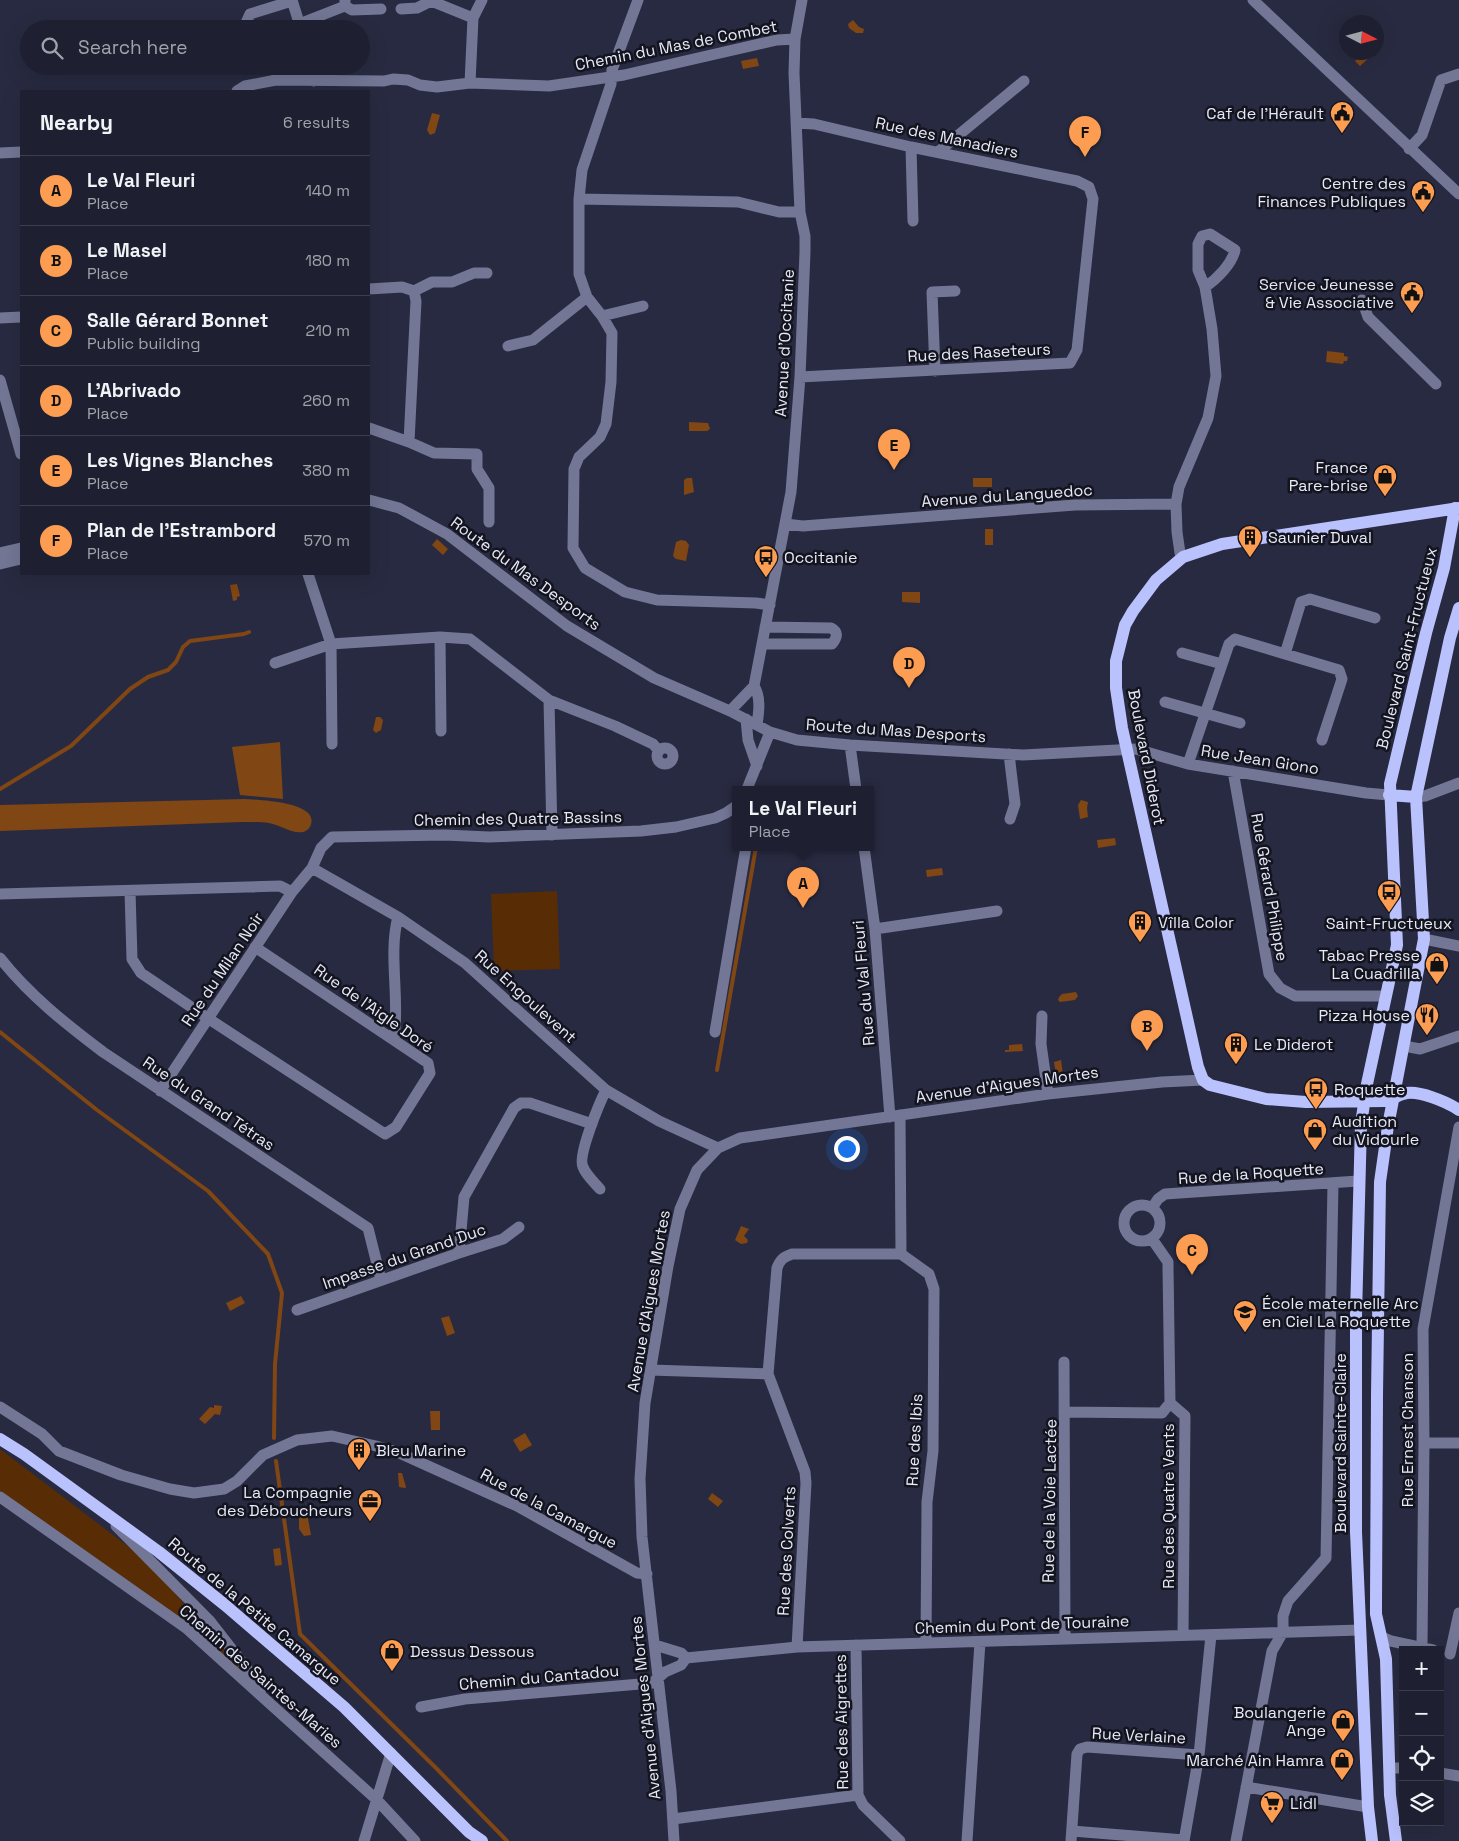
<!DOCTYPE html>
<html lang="en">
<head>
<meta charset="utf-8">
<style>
	body { margin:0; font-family:"Space Grotesk",sans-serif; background:#262839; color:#f1f3f6 }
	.controls { position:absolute; right:15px; bottom:15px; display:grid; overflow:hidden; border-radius:0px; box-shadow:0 5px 20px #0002 }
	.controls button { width:45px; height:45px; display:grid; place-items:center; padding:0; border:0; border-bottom:1px solid #3c3e4d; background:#1e2031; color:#f1f3f6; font:25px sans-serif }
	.compass { position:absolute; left:1339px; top:15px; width:45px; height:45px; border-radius:50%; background:#1e2031; box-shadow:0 5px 20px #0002; rotate:96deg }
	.you { position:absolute; left:846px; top:1148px; width:18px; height:18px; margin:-12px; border:4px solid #fff; border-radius:50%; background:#1a73e8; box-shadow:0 0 0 8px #1a73e833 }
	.badge { display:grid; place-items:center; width:32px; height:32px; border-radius:50%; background:#fc9d52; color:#111; font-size:16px; font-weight:700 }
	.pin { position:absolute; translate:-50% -41px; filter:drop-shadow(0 1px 2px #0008) }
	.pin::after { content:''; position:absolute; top:26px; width:18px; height:15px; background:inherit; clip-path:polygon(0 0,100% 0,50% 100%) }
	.popup { position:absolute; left:732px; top:786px; width:142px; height:65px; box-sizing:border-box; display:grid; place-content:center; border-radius:0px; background:#1e2031; filter:drop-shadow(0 1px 4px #0005); font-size:16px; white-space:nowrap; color:#a1a3ab }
	.popup b { font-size:19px; color:#f1f3f6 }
	.popup::after { content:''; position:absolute; left:50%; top:100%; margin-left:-10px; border:10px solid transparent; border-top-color:#1e2031 }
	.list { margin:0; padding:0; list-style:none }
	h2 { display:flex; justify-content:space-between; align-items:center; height:65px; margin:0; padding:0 20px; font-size:21px }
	h2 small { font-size:16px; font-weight:400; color:#a1a3ab }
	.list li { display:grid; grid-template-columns:32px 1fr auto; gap:15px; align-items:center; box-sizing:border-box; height:70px; padding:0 20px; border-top:1px solid #3c3e4d }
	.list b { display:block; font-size:19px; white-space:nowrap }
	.list p { margin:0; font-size:16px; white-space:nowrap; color:#a1a3ab }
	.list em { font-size:16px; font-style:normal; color:#a1a3ab }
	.icon { flex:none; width:28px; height:28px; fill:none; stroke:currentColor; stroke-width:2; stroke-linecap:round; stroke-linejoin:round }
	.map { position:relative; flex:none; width:1459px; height:1841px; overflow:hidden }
	.search { position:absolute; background:#1e2031; box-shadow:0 5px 20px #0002; left:20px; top:20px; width:350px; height:55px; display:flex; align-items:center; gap:12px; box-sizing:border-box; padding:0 18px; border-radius:28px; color:#a1a3ab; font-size:19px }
	.panel { position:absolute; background:#1e2031; box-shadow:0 5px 20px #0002; left:20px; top:90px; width:350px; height:485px; border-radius:0px }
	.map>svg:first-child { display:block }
	.green { fill:#582d05 }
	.water { fill:#804613 }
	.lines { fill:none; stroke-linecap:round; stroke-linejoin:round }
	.stream { stroke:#804613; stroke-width:4 }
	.minor { stroke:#737795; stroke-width:11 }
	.major { stroke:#bac2fe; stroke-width:12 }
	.labels { text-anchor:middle; stroke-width:5; stroke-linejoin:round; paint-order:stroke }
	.street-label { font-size:16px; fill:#e6e9f8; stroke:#13141e }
	.poi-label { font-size:16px; fill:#e6e9f8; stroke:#13141e; text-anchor:start }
</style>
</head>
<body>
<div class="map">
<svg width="1459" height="1841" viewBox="0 0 1459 1841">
	<rect width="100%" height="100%" fill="#282a41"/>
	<!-- green -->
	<path class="green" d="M557,891L560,969L494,971L491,894Z
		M0,1449L146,1560L251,1680L0,1491Z"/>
	<!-- water -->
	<path class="water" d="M853,20L859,27L864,29L863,33H856L849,28L848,24Z
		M1364,53H1367L1371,56L1360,66L1355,61Z
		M757,58L759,66L743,69L741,61Z
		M432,113L440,115L435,133L430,135L427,130Z
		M1327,351L1344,353V356L1348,357L1347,361H1344L1343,364L1326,362Z
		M689,422L708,423L710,429L707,431H689Z
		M687,478H692L694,492L684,495V480Z
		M973,478H992V487H973Z
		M985,529H993V545H985Z
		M437,539L448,549L443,555L432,545Z
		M681,540L686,541L689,545L686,561L676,559L673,556L676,542Z
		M237,584L240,596L237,597V600L233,601L230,585Z
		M902,592H920V603L902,602Z
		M376,717H380L383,720L381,730L376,733L373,730Z
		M280,742L283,799L240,795L232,747Z
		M245,799C258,800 318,802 311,824C310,828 307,831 303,832C291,834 281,825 269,823C261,822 251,822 242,822L0,831V805Z
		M1081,800L1088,802L1087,808L1088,817L1080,819L1078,805Z
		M1115,838L1116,845L1098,848L1097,840Z
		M942,868L943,875L927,877L926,870Z
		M1076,992L1078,996L1075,1000L1060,1002L1058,1000L1059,997L1062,994Z
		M1022,1044L1023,1051L1005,1052V1050H1009V1045Z
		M1061,1060L1063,1074L1056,1075L1054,1062Z
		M741,1226L749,1229L744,1236L748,1240L747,1243L741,1244L735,1240Z
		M241,1296L245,1303L230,1311L226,1303Z
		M449,1316L455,1333L447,1336L441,1318Z
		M214,1405L222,1406L220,1415L215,1414L205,1424L199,1419L210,1407L214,1408Z
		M430,1411H440V1430H431Z
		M525,1433L532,1445L520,1452L513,1440Z
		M398,1473H402L406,1487L405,1488L399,1487Z
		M712,1493L723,1501L718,1507L708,1499Z
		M299,1513H307L311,1535L304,1536L299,1529Z
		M280,1548L282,1565L275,1566L273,1549Z"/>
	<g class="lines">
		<!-- stream -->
		<path class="stream" d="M0,789L71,746L130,689L148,677L168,670L176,662L183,647L190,641L244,634L249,632
			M0,1032L97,1110L208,1191L268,1254L282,1293L275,1364L274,1438
			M717,1070L756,847
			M276,1461L300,1634L435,1767L507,1841"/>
		<!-- minor -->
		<path class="minor" d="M292,0L301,29
			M345,0V6L352,10L381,9
			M638,0L612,70L611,84L582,170L579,199V274L587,297L602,316L612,333L611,382L606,424L600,437L579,457L574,469L573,548L585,568L625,592L657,600L756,603L770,605
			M1253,0L1459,194
			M431,1L473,18
			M401,9L417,8L431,1
			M299,24L345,6
			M245,25L250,14L292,1
			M313,66L314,81
			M470,83L473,18L482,0
			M237,91L245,86L276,80L384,81L393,79L408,80L420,85L437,87L470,83L549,86L624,75L777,40L795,39
			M796,123L814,124L911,147L1077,181L1089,187L1093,199L1077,350L1070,363L800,377
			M911,147L913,221
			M1409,149L1422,135L1441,80L1459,74
			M938,152L1024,81
			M0,153L21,152
			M579,199L738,202L779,212H800
			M369,289L402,287L414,291L416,301L409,442
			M414,291L432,282H452L474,273H487
			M1362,300L1368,317L1436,384
			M602,316L643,306
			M0,318L21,317
			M508,346L533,340L587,297
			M935,371L932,292L955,291
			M0,380L21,454
			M369,428L409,442L434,453L477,454V469L489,488V522
			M369,500L399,508L447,534L567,626L654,678L730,711L770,732L797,740L850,745L1023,755L1136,749L1188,764L1366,793L1389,795
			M785,524L803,526L1075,505L1176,504
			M0,553L21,548
			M1183,557L1180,553L1177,532L1176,504L1179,487L1208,418L1216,376L1212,329L1205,287L1198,270V244L1202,236L1210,234L1235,250C1232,264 1217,279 1205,287
			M0,564L21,559
			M308,574L331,644L332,744
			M440,637L441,731
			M762,644H832C837,638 839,632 831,628L765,627
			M1182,653L1222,664
			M1285,654L1301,602L1310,599L1375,618
			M275,663L331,644L440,637L470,639L549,700L552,835
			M754,686C761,697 759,711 757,725
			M549,700L615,726L653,744L659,751
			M1165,702L1240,723
			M730,711L754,686L791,492L800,377L805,252V236L800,212L794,73L795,39L802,0
			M746,719L748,740L757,766
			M850,745L856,789
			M657 756a8 8 0 1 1 16 0a8 8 0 1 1-16 0Z
			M1009,754L1015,804L1010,819
			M1188,764L1229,644L1235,639L1339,670L1342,679L1322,740
			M1233,771L1269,974L1280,988L1295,996H1385
			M747,789L770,732
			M1416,797L1425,796L1459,783
			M864,847L875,929L890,1117
			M312,868L398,917L465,963L606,1090L659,1121L718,1148
			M130,891L132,959L141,973L209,1019L385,1134L396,1127L430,1073L428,1063L255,947
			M0,894L280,886L292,892
			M875,929L997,911
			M1424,939L1459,946
			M0,958C29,995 66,1024 103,1052L368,1228L381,1280
			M1042,1016L1041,1044L1048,1094
			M715,1032L746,847
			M394,1039C400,999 388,954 398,917
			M1404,1046L1420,1049L1459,1036
			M160,1091L292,892L312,868L321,848L332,837L445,835L489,837L641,831L676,827L715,818L726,813L736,806
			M600,1189C594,1182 586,1175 583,1167C577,1156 600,1102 606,1090
			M1124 1223a18 18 0 1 1 36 0a18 18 0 1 1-36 0Z
			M1152,1208L1158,1199L1165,1194L1358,1181
			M1152,1239L1168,1262V1267L1170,1403L1185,1416L1183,1635
			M459,1253L464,1197L514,1108L521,1103H530L592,1124
			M901,1254L929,1274L934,1289L933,1451L927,1502L926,1643
			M297,1310L459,1253L503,1239L519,1227
			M1064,1362L1065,1639
			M651,1370L768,1374L777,1268C780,1260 783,1257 792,1254H901L900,1115
			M768,1374L805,1472L806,1483L797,1647
			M0,1407L42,1434L59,1451L121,1475L170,1489L194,1493L224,1489L237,1481L263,1455L297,1440L332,1436L376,1446L397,1452L517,1506L637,1573L647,1574
			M1064,1412L1162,1413L1170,1403
			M1424,1443H1459
			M0,1497L186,1628L377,1800L415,1841
			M116,1526L209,1620L262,1688
			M1382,1637L1391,1641L1433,1650
			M655,1645L681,1653L686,1658
			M856,1645L858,1795L863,1805L900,1841
			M1422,1647L1424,1443L1423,1329L1459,1127
			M1450,1654L1459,1613
			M421,1707L465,1699L652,1683L665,1672L681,1665L686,1658L797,1647L1360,1630
			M1390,1768H1403
			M1440,1773L1459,1776
			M1246,1787L1368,1807
			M673,1819L858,1795
			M1072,1831L1184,1840
			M364,1841L391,1753
			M674,1841L671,1791L642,1537L640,1479L645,1403L668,1266L680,1209L697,1170L718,1148L740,1138L1048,1094L1162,1082L1203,1080
			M967,1841L980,1642
			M1071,1841L1077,1754L1080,1749L1087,1747L1199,1755
			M1184,1841L1199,1755L1211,1635
			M1236,1841L1272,1651L1283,1632V1616L1288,1601L1326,1558L1333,1184"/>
		<!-- major -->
		<path class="major" d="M1459,508L1222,544L1183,557L1156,580L1133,611L1125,625L1116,661V688L1122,728L1198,1067L1203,1080L1210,1085L1266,1099L1306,1102L1385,1101C1392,1100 1396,1096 1403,1094C1417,1089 1447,1102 1459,1110
			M1389,795L1416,797
			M0,1439L24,1454L159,1552L225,1605L344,1707L469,1832L482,1841
			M1372,1841L1368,1807L1356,1532V1315L1361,1124L1367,1084L1397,945L1390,784L1426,633L1444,568L1455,508
			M1396,1841L1390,1795L1386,1659L1376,1614V1605L1377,1395L1380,1182L1388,1126L1424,939L1416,797L1450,638L1459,608"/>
	</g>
	<!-- icons -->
	<defs>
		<g id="civic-pin" transform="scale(1.25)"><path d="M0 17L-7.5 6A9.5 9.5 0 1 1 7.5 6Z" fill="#fc9d52" stroke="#13141e"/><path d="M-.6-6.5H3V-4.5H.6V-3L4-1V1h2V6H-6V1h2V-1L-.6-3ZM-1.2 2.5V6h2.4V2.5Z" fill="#111"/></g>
		<g id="shop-pin" transform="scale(1.25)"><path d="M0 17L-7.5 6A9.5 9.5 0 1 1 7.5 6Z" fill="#fc9d52" stroke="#13141e"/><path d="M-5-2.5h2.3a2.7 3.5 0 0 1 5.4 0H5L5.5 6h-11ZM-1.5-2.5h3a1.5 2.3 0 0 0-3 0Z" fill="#111"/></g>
		<g id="building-pin" transform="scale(1.25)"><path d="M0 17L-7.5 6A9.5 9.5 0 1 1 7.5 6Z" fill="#fc9d52" stroke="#13141e"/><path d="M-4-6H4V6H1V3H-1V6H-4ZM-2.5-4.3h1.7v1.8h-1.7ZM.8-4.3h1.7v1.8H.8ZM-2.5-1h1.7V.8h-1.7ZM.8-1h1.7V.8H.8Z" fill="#111"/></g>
		<g id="bus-pin" transform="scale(1.25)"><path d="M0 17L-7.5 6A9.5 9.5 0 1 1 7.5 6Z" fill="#fc9d52" stroke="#13141e"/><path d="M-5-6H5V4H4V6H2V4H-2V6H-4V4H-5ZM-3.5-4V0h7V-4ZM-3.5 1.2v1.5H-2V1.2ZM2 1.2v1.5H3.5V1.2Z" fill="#111"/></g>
		<g id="restaurant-pin" transform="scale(1.25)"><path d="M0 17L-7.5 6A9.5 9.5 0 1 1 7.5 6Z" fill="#fc9d52" stroke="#13141e"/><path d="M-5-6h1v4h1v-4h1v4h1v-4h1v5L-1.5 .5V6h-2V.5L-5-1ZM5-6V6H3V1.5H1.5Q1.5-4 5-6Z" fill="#111"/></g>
		<g id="school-pin" transform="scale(1.25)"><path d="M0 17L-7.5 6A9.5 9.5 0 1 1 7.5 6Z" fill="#fc9d52" stroke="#13141e"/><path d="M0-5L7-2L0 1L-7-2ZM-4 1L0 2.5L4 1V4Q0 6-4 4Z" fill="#111"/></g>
		<g id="office-pin" transform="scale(1.25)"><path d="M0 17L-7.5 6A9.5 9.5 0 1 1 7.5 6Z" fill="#fc9d52" stroke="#13141e"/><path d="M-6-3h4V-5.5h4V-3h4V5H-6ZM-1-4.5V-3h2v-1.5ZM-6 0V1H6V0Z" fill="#111"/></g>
		<g id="supermarket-pin" transform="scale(1.25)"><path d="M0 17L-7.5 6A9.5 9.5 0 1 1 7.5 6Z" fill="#fc9d52" stroke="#13141e"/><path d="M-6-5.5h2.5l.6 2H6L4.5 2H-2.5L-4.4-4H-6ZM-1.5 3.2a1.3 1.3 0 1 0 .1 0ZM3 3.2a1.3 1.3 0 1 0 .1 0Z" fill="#111"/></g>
	</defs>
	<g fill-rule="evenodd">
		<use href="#civic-pin" x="1342" y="113"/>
		<use href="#civic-pin" x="1423" y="192"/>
		<use href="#civic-pin" x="1412" y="293"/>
		<use href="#shop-pin" x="1385" y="476"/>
		<use href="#building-pin" x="1250" y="537"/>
		<use href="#bus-pin" x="766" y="557"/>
		<use href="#bus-pin" x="1389" y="892"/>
		<use href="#building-pin" x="1140" y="922"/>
		<use href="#shop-pin" x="1437" y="964"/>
		<use href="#restaurant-pin" x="1427" y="1015"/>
		<use href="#building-pin" x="1236" y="1044"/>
		<use href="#bus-pin" x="1316" y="1089"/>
		<use href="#shop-pin" x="1315" y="1130"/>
		<use href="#school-pin" x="1245" y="1312"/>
		<use href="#building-pin" x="359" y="1450"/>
		<use href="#office-pin" x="370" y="1501"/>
		<use href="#shop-pin" x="392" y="1651"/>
		<use href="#shop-pin" x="1343" y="1721"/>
		<use href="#shop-pin" x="1342" y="1760"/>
		<use href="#supermarket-pin" x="1272" y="1803"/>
	</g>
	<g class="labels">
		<!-- street labels -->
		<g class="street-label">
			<text transform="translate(676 45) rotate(-11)" y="6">Chemin du Mas de Combet</text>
			<text transform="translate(947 137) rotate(12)" y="6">Rue des Manadiers</text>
			<text transform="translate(784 343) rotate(-87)" y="6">Avenue d'Occitanie</text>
			<text transform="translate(979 352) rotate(-3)" y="6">Rue des Raseteurs</text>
			<text transform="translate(1007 495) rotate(-4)" y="6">Avenue du Languedoc</text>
			<text transform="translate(526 573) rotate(36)" y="6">Route du Mas Desports</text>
			<text transform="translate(1406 648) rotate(-76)" y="6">Boulevard Saint-Fructueux</text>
			<text transform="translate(896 730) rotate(4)" y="6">Route du Mas Desports</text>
			<text transform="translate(1147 757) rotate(79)" y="6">Boulevard Diderot</text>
			<text transform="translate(1260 759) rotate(9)" y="6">Rue Jean Giono</text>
			<text transform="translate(518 818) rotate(-1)" y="6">Chemin des Quatre Bassins</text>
			<text transform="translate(1270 887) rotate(80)" y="6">Rue Gérard Philippe</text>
			<text transform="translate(222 969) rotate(-56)" y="6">Rue du Milan Noir</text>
			<text transform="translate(863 983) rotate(-95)" y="6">Rue du Val Fleuri</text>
			<text transform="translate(526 996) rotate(42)" y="6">Rue Engoulevent</text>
			<text transform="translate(374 1008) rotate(35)" y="6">Rue de l'Aigle Doré</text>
			<text transform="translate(1007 1084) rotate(-8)" y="6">Avenue d'Aigues Mortes</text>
			<text transform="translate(209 1103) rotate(34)" y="6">Rue du Grand Tétras</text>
			<text transform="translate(1251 1173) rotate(-4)" y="6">Rue de la Roquette</text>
			<text transform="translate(404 1256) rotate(-19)" y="6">Impasse du Grand Duc</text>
			<text transform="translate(648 1301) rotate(-80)" y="6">Avenue d'Aigues Mortes</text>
			<text transform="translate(1407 1430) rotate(-90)" y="6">Rue Ernest Chanson</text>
			<text transform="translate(914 1440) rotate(-87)" y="6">Rue des Ibis</text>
			<text transform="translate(1340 1443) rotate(-90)" y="6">Boulevard Sainte-Claire</text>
			<text transform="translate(1049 1501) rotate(-89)" y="6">Rue de la Voie Lactée</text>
			<text transform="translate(1168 1506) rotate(-90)" y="6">Rue des Quatre Vents</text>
			<text transform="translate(549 1508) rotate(28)" y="6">Rue de la Camargue</text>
			<text transform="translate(786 1551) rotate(-87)" y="6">Rue des Colverts</text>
			<text transform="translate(255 1611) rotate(40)" y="6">Route de la Petite Camargue</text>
			<text transform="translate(1022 1624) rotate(-2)" y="6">Chemin du Pont de Touraine</text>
			<text transform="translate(261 1676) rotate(41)" y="6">Chemin des Saintes-Maries</text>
			<text transform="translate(539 1677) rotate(-5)" y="6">Chemin du Cantadou</text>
			<text transform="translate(645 1708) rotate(-96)" y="6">Avenue d'Aigues Mortes</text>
			<text transform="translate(841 1722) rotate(-91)" y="6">Rue des Aigrettes</text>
			<text transform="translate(1139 1735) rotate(3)" y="6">Rue Verlaine</text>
		</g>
		<!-- poi labels -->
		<g class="poi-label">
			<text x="1324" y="119" text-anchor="end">Caf de l'Hérault</text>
			<text x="1406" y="189" text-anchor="end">Centre des<tspan x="1406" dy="18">Finances Publiques</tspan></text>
			<text x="1394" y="290" text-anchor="end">Service Jeunesse<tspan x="1394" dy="18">&amp; Vie Associative</tspan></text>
			<text x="1368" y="473" text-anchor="end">France<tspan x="1368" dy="18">Pare-brise</tspan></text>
			<text x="1268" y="543">Saunier Duval</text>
			<text x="784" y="563">Occitanie</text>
			<text x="1158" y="928">Vîlla Color</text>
			<text x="1389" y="929" text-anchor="middle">Saint-Fructueux</text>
			<text x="1420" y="961" text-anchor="end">Tabac Presse<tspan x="1420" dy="18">La Cuadrilla</tspan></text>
			<text x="1410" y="1021" text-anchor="end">Pizza House</text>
			<text x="1254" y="1050">Le Diderot</text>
			<text x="1334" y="1095">Roquette</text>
			<text x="1332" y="1127">Audition<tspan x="1332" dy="18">du Vidourle</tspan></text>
			<text x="1262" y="1309">École maternelle Arc<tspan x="1262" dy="18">en Ciel La Roquette</tspan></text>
			<text x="376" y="1456">Bleu Marine</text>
			<text x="352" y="1498" text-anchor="end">La Compagnie<tspan x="352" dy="18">des Déboucheurs</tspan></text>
			<text x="410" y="1657">Dessus Dessous</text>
			<text x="1326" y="1718" text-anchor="end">Boulangerie<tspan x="1326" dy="18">Ange</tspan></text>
			<text x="1324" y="1766" text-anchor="end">Marché Ain Hamra</text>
			<text x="1290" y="1809">Lidl</text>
		</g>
	</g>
</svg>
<div class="controls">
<button>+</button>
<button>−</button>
<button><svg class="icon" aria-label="locate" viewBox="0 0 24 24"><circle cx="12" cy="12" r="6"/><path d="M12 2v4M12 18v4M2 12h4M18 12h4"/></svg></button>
<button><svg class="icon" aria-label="layers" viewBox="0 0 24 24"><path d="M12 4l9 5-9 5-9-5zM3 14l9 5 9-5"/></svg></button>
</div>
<svg class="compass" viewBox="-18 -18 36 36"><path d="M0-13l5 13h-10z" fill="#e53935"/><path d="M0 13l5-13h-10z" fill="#a1a3ab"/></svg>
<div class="you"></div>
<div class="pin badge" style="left:803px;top:908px">A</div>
<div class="popup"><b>Le Val Fleuri</b>Place</div>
<div class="pin badge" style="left:1147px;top:1051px">B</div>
<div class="pin badge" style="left:1192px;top:1275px">C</div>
<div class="pin badge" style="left:909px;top:688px">D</div>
<div class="pin badge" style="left:894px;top:470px">E</div>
<div class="pin badge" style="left:1085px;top:157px">F</div>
<div class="search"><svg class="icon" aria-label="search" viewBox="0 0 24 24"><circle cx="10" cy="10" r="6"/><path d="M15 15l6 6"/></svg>Search here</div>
<section class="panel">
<h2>Nearby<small>6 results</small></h2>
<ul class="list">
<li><span class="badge">A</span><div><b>Le Val Fleuri</b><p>Place</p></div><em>140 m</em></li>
<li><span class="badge">B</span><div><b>Le Masel</b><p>Place</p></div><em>180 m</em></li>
<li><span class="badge">C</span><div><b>Salle Gérard Bonnet</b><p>Public building</p></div><em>210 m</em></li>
<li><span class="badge">D</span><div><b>L'Abrivado</b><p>Place</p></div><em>260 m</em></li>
<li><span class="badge">E</span><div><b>Les Vignes Blanches</b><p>Place</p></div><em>380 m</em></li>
<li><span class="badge">F</span><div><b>Plan de l'Estrambord</b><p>Place</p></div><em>570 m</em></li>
</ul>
</section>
</div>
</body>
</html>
